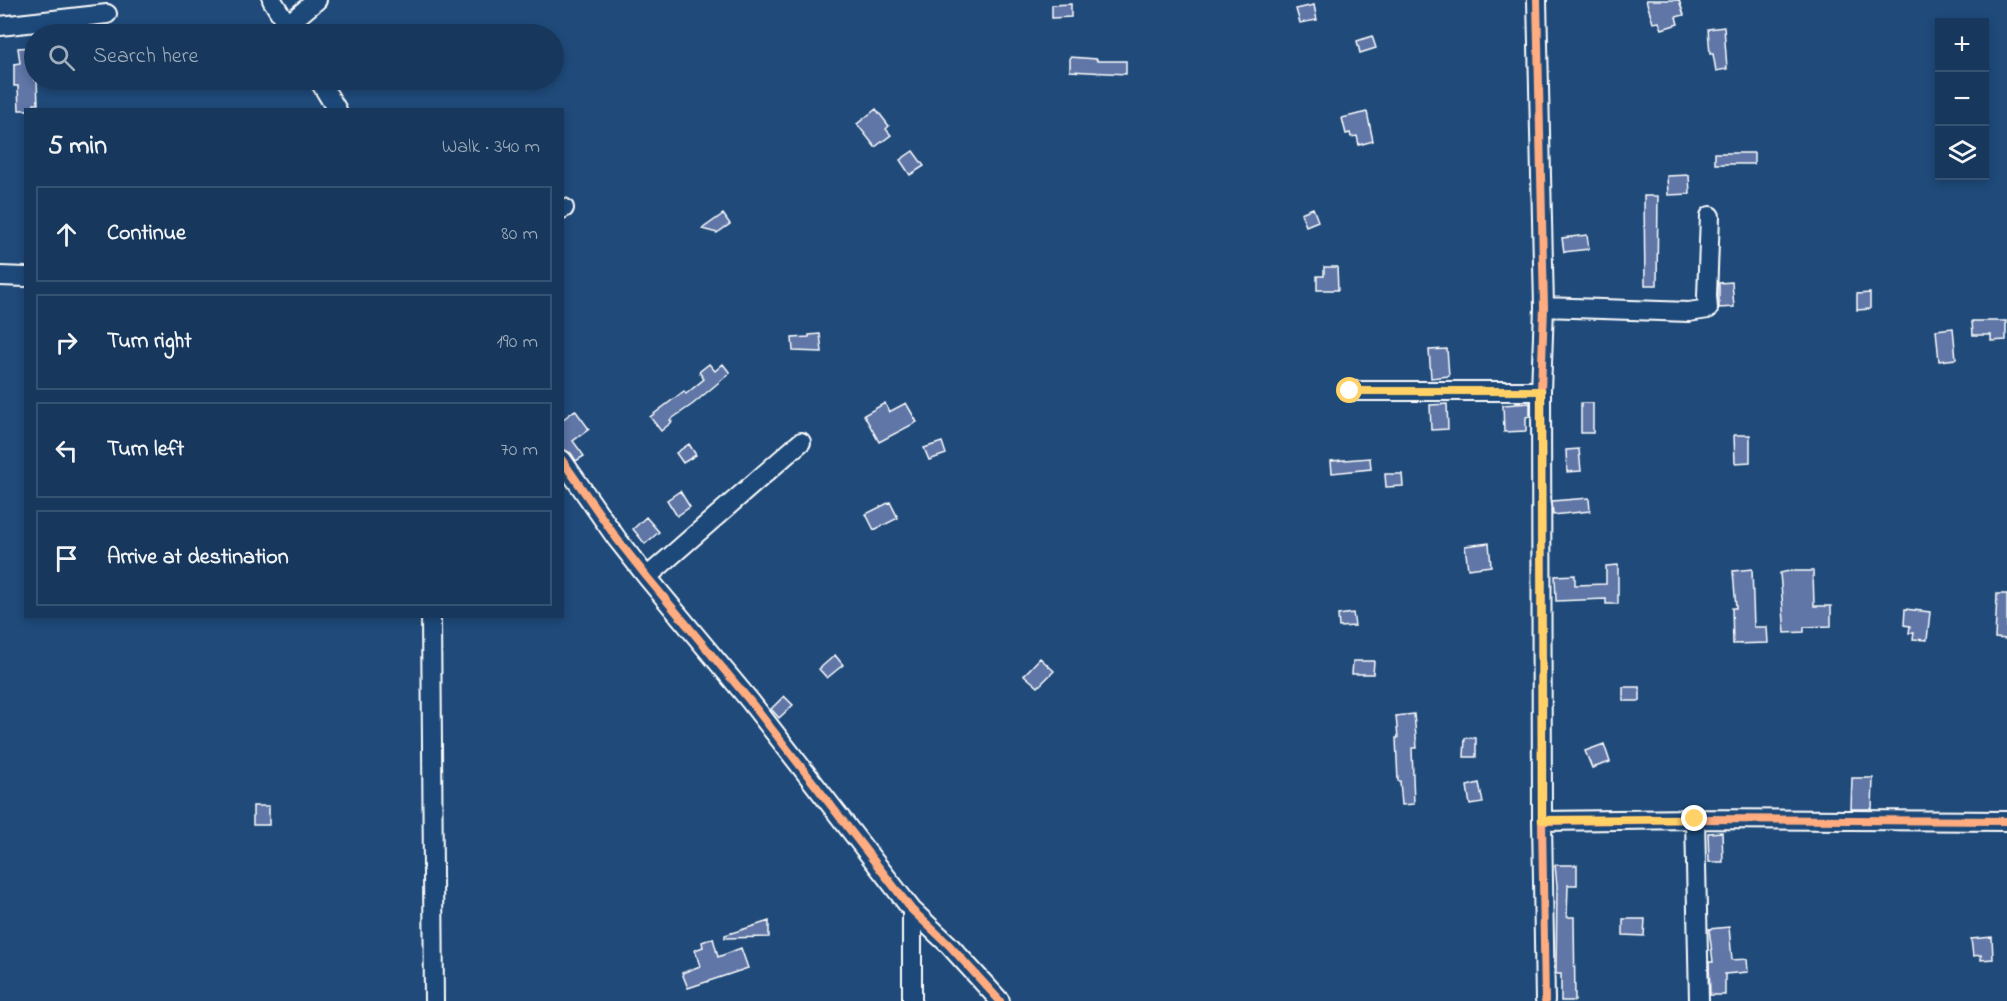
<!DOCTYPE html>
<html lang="en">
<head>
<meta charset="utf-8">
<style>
	body { margin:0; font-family:"Indie Flower",sans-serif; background:#244365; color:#f1f3f6 }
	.controls { position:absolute; right:18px; top:18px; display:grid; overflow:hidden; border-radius:0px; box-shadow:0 3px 9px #0003 }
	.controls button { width:54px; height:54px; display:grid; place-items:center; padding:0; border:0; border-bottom:2px solid #365272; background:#17385c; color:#f1f3f6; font:30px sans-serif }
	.stop { position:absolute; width:18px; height:18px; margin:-14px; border:4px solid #ffd166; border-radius:50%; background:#fff }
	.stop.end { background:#ffd166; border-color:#fff; box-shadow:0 2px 6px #0008 }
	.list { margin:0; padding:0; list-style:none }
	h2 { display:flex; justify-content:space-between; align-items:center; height:78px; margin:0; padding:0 24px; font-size:26px }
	h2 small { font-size:20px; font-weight:400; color:#9eacbb }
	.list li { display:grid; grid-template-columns:39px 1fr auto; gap:18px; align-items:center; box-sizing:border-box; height:96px; margin:0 12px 12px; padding:0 12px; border:2px solid #365272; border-radius:0px }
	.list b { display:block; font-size:22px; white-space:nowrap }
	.list em { font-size:20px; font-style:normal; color:#9eacbb }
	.icon { flex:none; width:33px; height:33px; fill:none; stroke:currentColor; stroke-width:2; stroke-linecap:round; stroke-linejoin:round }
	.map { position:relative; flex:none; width:2007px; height:1001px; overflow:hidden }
	.search { position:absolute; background:#17385c; box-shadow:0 3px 9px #0003; left:24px; top:24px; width:540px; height:66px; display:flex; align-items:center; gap:15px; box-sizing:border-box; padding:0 21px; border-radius:33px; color:#9eacbb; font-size:22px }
	.panel { position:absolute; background:#17385c; box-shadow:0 3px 9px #0003; left:24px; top:108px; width:540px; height:510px; border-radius:0px }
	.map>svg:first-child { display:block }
	.building { fill:#5f76a7; stroke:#fff; stroke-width:1.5 }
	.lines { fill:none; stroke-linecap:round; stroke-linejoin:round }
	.minor-casing { stroke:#fff; stroke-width:22 }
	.minor { stroke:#1f4a7a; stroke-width:18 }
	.cycleway-casing { stroke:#1f4a7a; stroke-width:11 }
	.cycleway { stroke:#ffac80; stroke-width:8 }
	.route { stroke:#ffd166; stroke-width:8 }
</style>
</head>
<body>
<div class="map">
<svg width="2007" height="1001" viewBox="0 0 2007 1001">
	<rect width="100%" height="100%" fill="#1f4a7a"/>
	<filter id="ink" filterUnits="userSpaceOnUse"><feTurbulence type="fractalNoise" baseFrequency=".0167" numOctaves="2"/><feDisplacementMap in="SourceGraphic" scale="12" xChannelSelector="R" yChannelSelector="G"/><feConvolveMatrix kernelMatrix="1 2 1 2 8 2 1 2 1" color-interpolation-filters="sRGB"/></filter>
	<g filter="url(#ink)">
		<!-- building -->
		<path class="building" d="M1646,0H1679L1684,15L1676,17L1678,24L1662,29L1659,22L1653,23Z
			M1071,4V17L1052,18V5Z
			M1314,5L1317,20L1300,23L1296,9Z
			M1724,27L1727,69L1716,71L1713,54H1710L1708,29Z
			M1372,36L1376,48L1360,53L1357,41Z
			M34,47V80H37L38,104H34L35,110H19L18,86H14V64L20,63L18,48Z
			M1070,57L1097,59V61H1126V74L1070,71Z
			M876,109L889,126L886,129L891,135L875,147L857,124Z
			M1367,112L1373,141L1359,145L1357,136L1351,137L1350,133L1346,134L1342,118Z
			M913,151L924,166L910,175L900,160Z
			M1715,153H1754V164H1715Z
			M1689,175L1690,194L1668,195L1667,176Z
			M1644,196H1658L1657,285H1645Z
			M1313,208L1318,221L1306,226L1301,213Z
			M723,214L730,224L717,233L702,229Z
			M1587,235L1589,249L1564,252L1562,238Z
			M1324,267H1337L1338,290H1317V276H1324Z
			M1732,282L1734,307L1719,308V283Z
			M1870,293V309L1857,310V294Z
			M1972,321H2006V340L1991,341V335H1973Z
			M1953,328L1956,359L1939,361L1936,330Z
			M820,334L822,352L793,351L792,338L809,337V335Z
			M1447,349L1449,376L1431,378L1429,350Z
			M709,364L715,371L723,364L730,373L693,404L670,420L672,422L661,431L650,417L684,391L686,394L704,379L699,372Z
			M885,403L889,412L906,403L917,422L879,442L864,415Z
			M1530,403V416L1526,417V431L1504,432L1503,405Z
			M1581,403H1593V433H1581Z
			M1447,404L1448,429L1431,430L1430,405Z
			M575,410L589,429L573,441L584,456L576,461L571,453L562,449V420Z
			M1734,435H1750V462L1735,463Z
			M942,442L946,454L929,460L924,448Z
			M689,444L696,455L683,463L676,453Z
			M1579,449L1581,471L1567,472L1566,450Z
			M1370,458L1371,469L1332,473L1331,461Z
			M1385,474H1402L1403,486L1386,487Z
			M680,491L690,507L677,516L667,500Z
			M1589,498L1590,511L1553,515L1552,501Z
			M890,502L898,518L874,530L866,514Z
			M646,517L659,532L645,544L633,529Z
			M1489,543L1491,566L1468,569L1465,546Z
			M1618,565V604H1606V599L1556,601L1555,576L1575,575V585L1606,584V566Z
			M1752,569L1754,627H1767L1768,643L1733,644L1732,608H1736L1733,571Z
			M1789,571H1813L1814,606H1831V626L1804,627V632L1785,633L1780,573Z
			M1997,594H2007V639L1995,638Z
			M1905,609L1930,612L1927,640L1913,639L1914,633H1909L1910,626L1904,625Z
			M1353,613L1355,626L1339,627L1338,615Z
			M835,655L843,665L827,678L819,669Z
			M1040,658L1054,671L1038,687L1024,675Z
			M1353,661H1374L1373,674H1352Z
			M1623,687H1640V701H1623Z
			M784,696L793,705L779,718L771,709Z
			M1414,714L1417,748H1412L1414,804L1402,805L1400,781H1398L1396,738H1398L1396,716Z
			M1465,738H1476V757H1464Z
			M1604,744L1610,762L1592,768L1585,751Z
			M1852,778H1873L1872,809H1851Z
			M1479,783L1483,803L1470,805L1467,786Z
			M253,806H269V825H253Z
			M1722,832L1723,862H1709L1708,833Z
			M1555,865H1577V885H1568L1567,917H1574L1575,1001H1561V974H1556L1557,886Z
			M1623,919H1645L1644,936L1623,935Z
			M769,921V937L725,938V935Z
			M1729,927L1732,960L1747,959L1748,972L1725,974V995H1710L1709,962H1713L1709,929Z
			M1992,937L1993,959L1981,960V955L1973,956L1971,939Z
			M713,938L718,957L741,948L748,968L688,988L682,973L700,966L695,950L703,947L702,942Z"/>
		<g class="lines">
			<!-- minor casing -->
			<g class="minor-casing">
				<path id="minor" d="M272,0L293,34
					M1537,0L1544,307L1541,391L1542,821L1545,1001
					M287,25L317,0
					M0,26L107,14
					M319,80L337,110
					M562,209L564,208
					M0,276L26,277
					M1544,307L1689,312L1708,309L1707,296L1710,216
					M1350,391H1541
					M562,460L617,539L647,577L750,701L912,910L949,945L1000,1001
					M647,577L801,442
					M431,616L434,1001
					M1695,819L1699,1001
					M1542,821L1695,819L2007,821
					M912,910V1001"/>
			</g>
			<!-- minor -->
			<use href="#minor" class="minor"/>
			<!-- cycleway casing -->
			<g class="cycleway-casing">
				<path id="cycleway" d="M1537,0L1544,307L1541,391L1542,821L1545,1001
					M562,460L617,539L647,577L750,701L912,910L949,945L1000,1001
					M1542,821L1695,819L2007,821"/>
			</g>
			<!-- cycleway -->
			<use href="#cycleway" class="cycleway"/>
		</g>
	</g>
	<g class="lines" filter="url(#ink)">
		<!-- route -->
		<path class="route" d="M1350,391H1541L1542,820L1695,819"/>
	</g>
</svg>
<div class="controls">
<button>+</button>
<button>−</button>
<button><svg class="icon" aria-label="layers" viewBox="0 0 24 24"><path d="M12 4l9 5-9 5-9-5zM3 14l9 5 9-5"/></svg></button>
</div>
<div class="stop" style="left:1350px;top:391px"></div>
<div class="stop end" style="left:1695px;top:819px"></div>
<div class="search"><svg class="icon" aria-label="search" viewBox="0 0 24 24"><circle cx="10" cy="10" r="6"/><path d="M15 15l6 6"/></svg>Search here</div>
<section class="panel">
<h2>5 min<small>Walk · 340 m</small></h2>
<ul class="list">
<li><svg class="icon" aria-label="ahead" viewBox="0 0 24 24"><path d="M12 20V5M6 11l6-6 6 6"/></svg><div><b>Continue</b></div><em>80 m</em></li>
<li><svg class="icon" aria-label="right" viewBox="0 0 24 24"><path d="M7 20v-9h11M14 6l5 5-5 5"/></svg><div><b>Turn right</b></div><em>190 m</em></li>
<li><svg class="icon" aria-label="left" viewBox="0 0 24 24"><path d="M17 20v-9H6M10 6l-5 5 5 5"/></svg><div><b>Turn left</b></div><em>70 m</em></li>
<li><svg class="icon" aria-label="arrive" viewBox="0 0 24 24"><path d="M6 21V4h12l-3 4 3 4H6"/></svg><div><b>Arrive at destination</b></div></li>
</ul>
</section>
</div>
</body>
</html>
